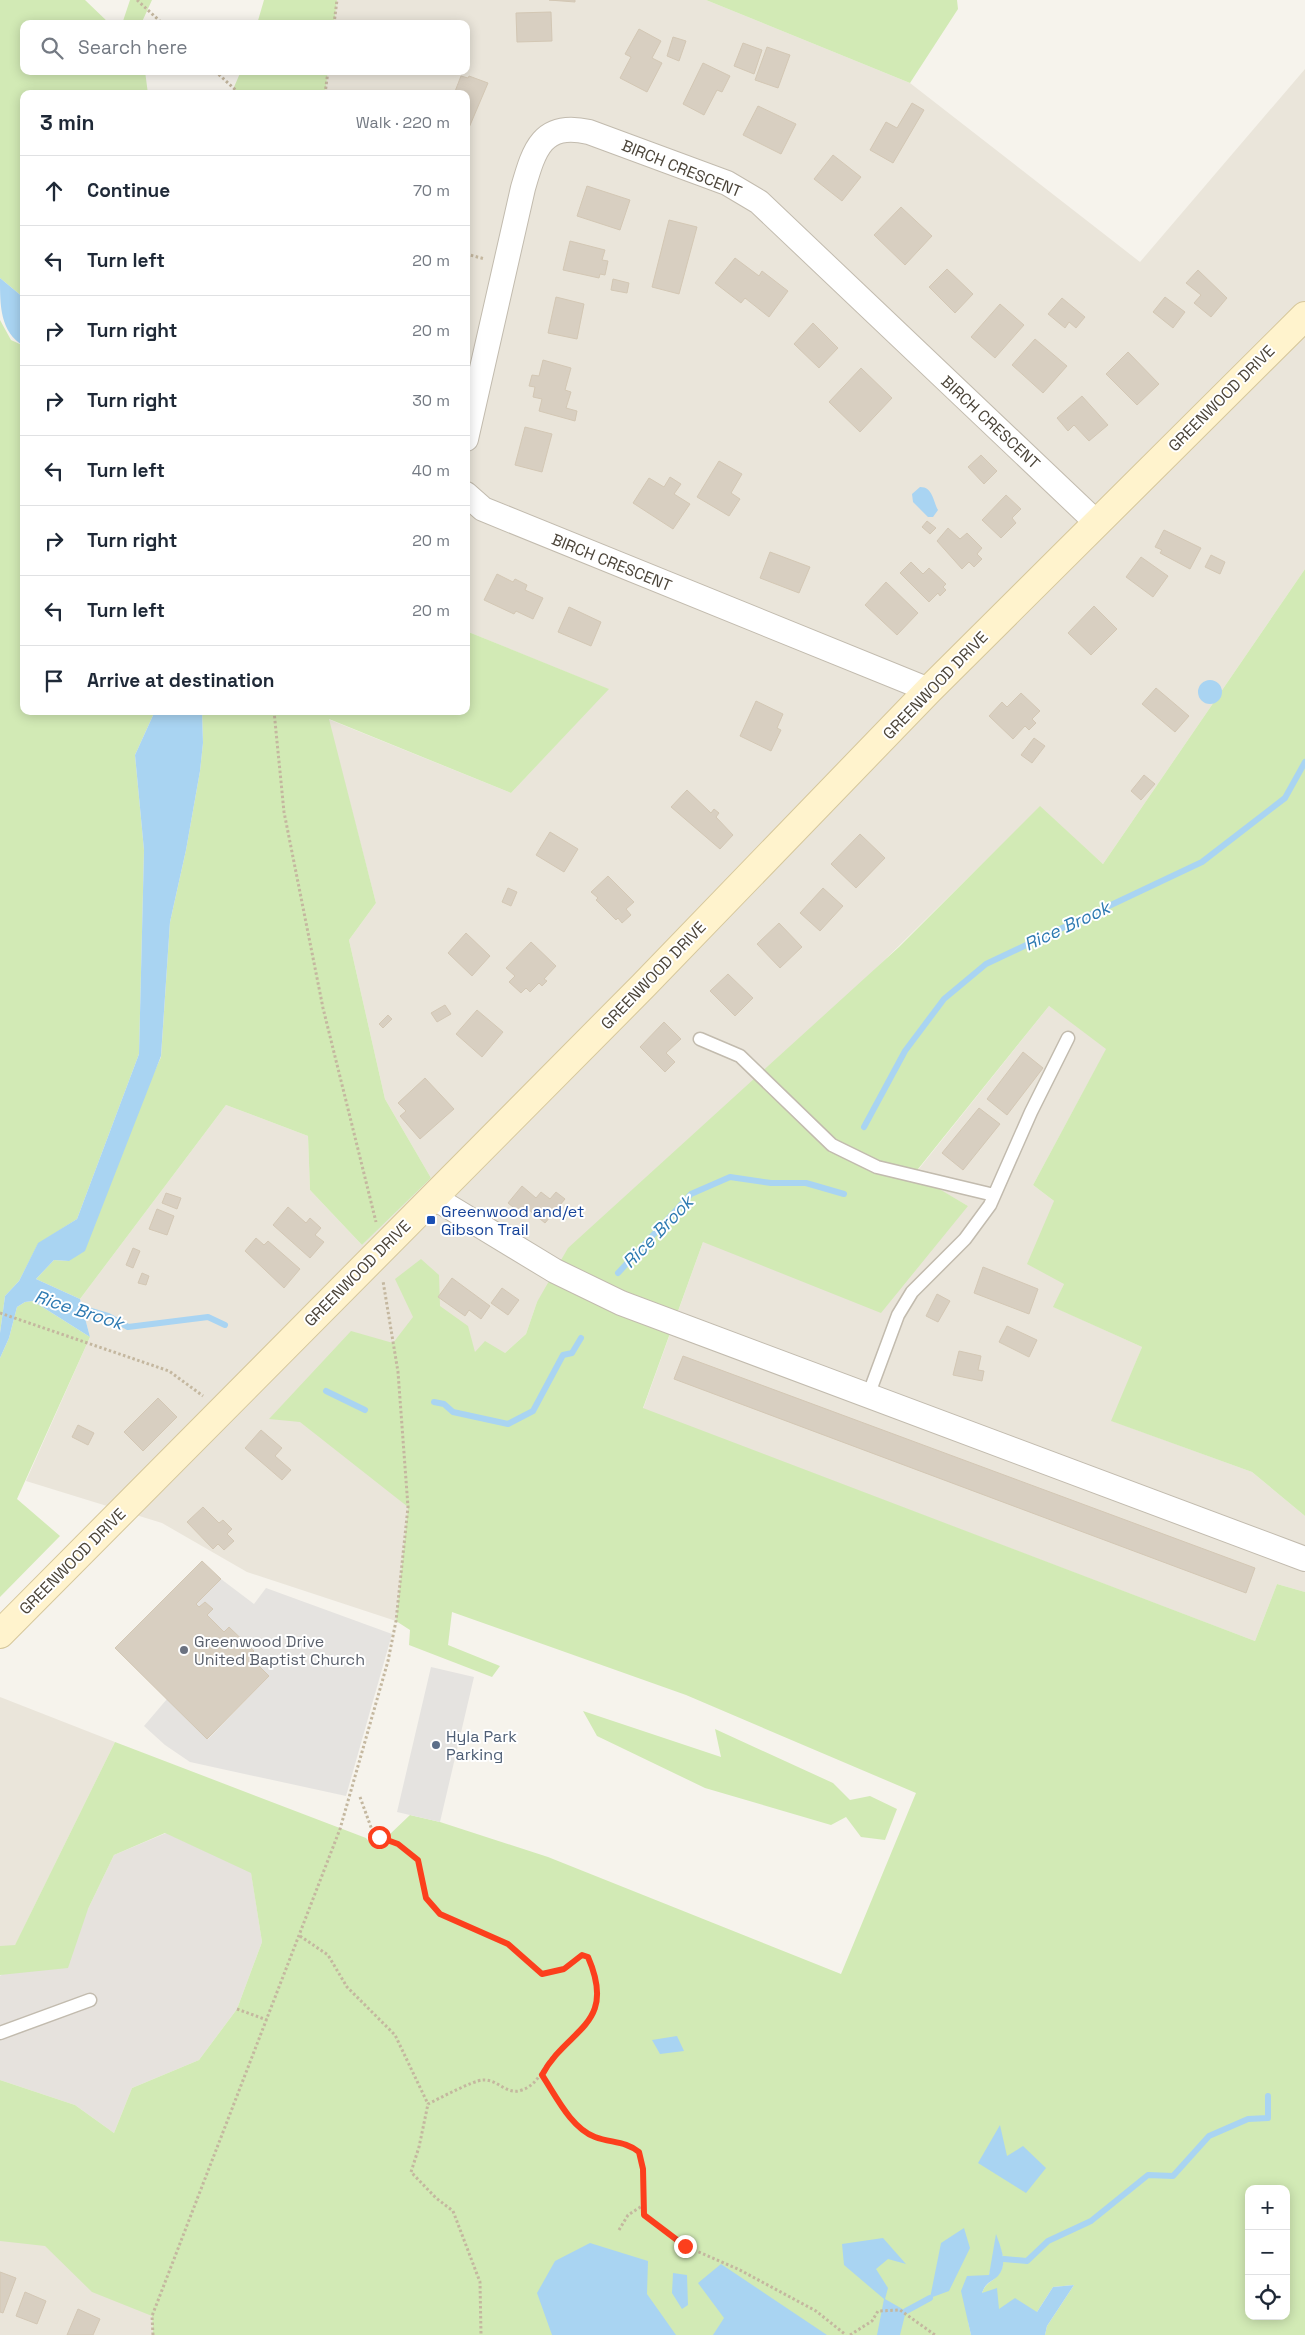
<!DOCTYPE html>
<html lang="en">
<head>
<meta charset="utf-8">
<style>
	body { margin:0; font-family:"Space Grotesk",sans-serif; background:#f2f2f3; color:#1f2937 }
	.controls { position:absolute; right:15px; bottom:15px; display:grid; overflow:hidden; border-radius:10px; box-shadow:0 2px 12px #0003 }
	.controls button { width:45px; height:45px; display:grid; place-items:center; padding:0; border:0; border-bottom:1px solid #e0e1e3; background:#fff; color:#1f2937; font:25px sans-serif }
	.stop { position:absolute; width:15px; height:15px; margin:-11px; border:4px solid #fc3f1d; border-radius:50%; background:#fff }
	.stop.end { background:#fc3f1d; border-color:#fff; box-shadow:0 1px 5px #0008 }
	.list { margin:0; padding:0; list-style:none }
	h2 { display:flex; justify-content:space-between; align-items:center; height:65px; margin:0; padding:0 20px; font-size:21px }
	h2 small { font-size:16px; font-weight:400; color:#747a83 }
	.list li { display:grid; grid-template-columns:32px 1fr auto; gap:15px; align-items:center; box-sizing:border-box; height:70px; padding:0 20px; border-top:1px solid #e0e1e3 }
	.list b { display:block; font-size:19px; white-space:nowrap }
	.list em { font-size:16px; font-style:normal; color:#747a83 }
	.icon { flex:none; width:28px; height:28px; fill:none; stroke:currentColor; stroke-width:2; stroke-linecap:round; stroke-linejoin:round }
	.map { position:relative; flex:none; width:1305px; height:2335px; overflow:hidden }
	.search { position:absolute; background:#fff; box-shadow:0 2px 12px #0003; left:20px; top:20px; width:450px; height:55px; display:flex; align-items:center; gap:12px; box-sizing:border-box; padding:0 18px; border-radius:10px; color:#747a83; font-size:19px }
	.panel { position:absolute; background:#fff; box-shadow:0 2px 12px #0003; left:20px; top:90px; width:450px; height:625px; border-radius:10px }
	.map>svg:first-child { display:block }
	.residential { fill:#eae5da }
	.industrial { fill:#e6e2dd }
	.green { fill:#d2eab5; fill-rule:evenodd }
	.parking { fill:#e5e3e0 }
	.water { fill:#a9d4f2 }
	.lines { fill:none; stroke-linecap:round; stroke-linejoin:round }
	.stream { stroke:#a9d4f2; stroke-width:6 }
	.building { fill:#d8cfc1; stroke:#d3c7b4 }
	.service-casing { stroke:#c2bbae; stroke-width:15 }
	.minor-casing { stroke:#c2bbae; stroke-width:26 }
	.secondary-casing { stroke:#d6c79b; stroke-width:30 }
	.path { stroke:#c4b79f; stroke-width:3; stroke-dasharray:2.5 2.5; stroke-linecap:butt }
	.service { stroke:#fff; stroke-width:12 }
	.minor { stroke:#fff; stroke-width:24 }
	.secondary { stroke:#fff3cd; stroke-width:28 }
	.route { stroke:#fc3f1d; stroke-width:6 }
	.transit-dot { fill:#1a4fb4; stroke:#fff; stroke-width:2 }
	.worship-dot { fill:#6b7280; stroke:#fff; stroke-width:2 }
	.service-dot { fill:#5c6f8a; stroke:#fff; stroke-width:2 }
	.labels { text-anchor:middle; stroke-width:4; stroke-linejoin:round; paint-order:stroke }
	.street-label { font-size:16px; fill:#4b4439; stroke:#fff }
	.transit-label { font-size:16px; fill:#164399; stroke:#fff; text-anchor:start }
	.worship-label { font-size:16px; fill:#5b616d; stroke:#fff; text-anchor:start }
	.service-label { font-size:16px; fill:#4e5e75; stroke:#fff; text-anchor:start }
	.water-label { font-size:18px; font-style:italic; fill:#2e7ab2; stroke:#fff }
</style>
</head>
<body>
<div class="map">
<svg width="1305" height="2335" viewBox="0 0 1305 2335">
	<rect width="100%" height="100%" fill="#f6f3ec"/>
	<!-- residential -->
	<path class="residential" d="M337,0H706L910,83L1140,262L1305,69V569L1103,864L1040,807L537,1302L526,1334L505,1353L408,1507L396,1621L247,1572L162,1523L26,1481L90,1337L80,1299L226,1105L308,1136L310,1190L362,1245L431,1178L385,1099L349,940L376,903L328,719L511,793L608,689L466,631V94H325L328,71H466V24H334Z
		M1049,1006L1107,1048L1033,1185L1054,1201L1064,1284L1054,1307L1142,1347L1112,1421L1252,1472L1305,1516V1592L1277,1584L1255,1641L643,1409L703,1242L968,1206L914,1175Z
		M0,1697L115,1742L0,1976Z
		M0,2199L152,2316L153,2335H0Z"/>
	<!-- industrial -->
	<path class="industrial" d="M166,1833L251,1872L262,1942L237,2009L199,2060L132,2088L114,2133L75,2105L0,2080V1976L88,1909L114,1855Z"/>
	<!-- green -->
	<path class="green" d="M0,0H85L110,24H24V71H145L148,94H24V298L0,278Z
		M130,0H152L141,24H122Z
		M264,0H337L334,24H257Z
		M706,0H957L958,9L910,83Z
		M241,71H328L325,94H231Z
		M0,320L11,340L24,346V711H155L135,755L144,850L139,1054L77,1219L38,1244L19,1281L5,1296L0,1333Z
		M1305,569V1516L1252,1472L1111,1421L1142,1347L1053,1307L1064,1284L1027,1264L1054,1201L1033,1185L1106,1049L1049,1006L914,1174L968,1206L881,1313L703,1242L643,1408L1255,1641L1277,1584L1305,1592V2335H1045L1047,2326L1074,2285L1053,2287L1037,2312L999,2310L982,2293C986,2282 991,2283 998,2275C1007,2265 1002,2251 997,2240L989,2276L968,2321L971,2335H153L152,2316L92,2292L45,2246L0,2241V2080L75,2105L114,2133L132,2088L199,2060L237,2009L262,1942L251,1873L165,1833L114,1855L88,1909L68,1968L0,1975V1946L15,1945L115,1742L366,1838L374,1848L381,1842L384,1833L389,1835L410,1815L440,1822L548,1857L841,1974L916,1793L686,1695L452,1612L448,1645L500,1666L492,1677L409,1645L410,1630L396,1621L408,1507L300,1422L269,1419L351,1331L393,1343L413,1317L395,1279L421,1259L439,1275L440,1306L468,1326L475,1352L485,1341L505,1353L526,1334L537,1302L568,1248L899,947L1040,806L1103,864ZM1249,2189H1286V2316H1249Z
		M466,631L609,689L511,793L329,719L376,903L349,940L385,1099L431,1178L362,1245L310,1190L308,1136L226,1105L80,1299L36,1279L54,1260L69,1261L161,1057L170,922L186,850L200,771L203,743L202,711H466Z
		M33,1301L90,1337L17,1499L60,1536L0,1597V1358L9,1338L17,1307L25,1302Z
		M583,1711L721,1757L715,1729L833,1783L850,1800L870,1796L897,1809L885,1840L861,1837L846,1817L831,1825L705,1788L597,1736Z"/>
	<!-- parking -->
	<path class="parking" d="M221,1579L254,1604L266,1588L392,1634L346,1796L190,1762L165,1745L144,1726L167,1699L208,1739L269,1676L249,1656L254,1651L229,1627L224,1632L207,1615L212,1609L205,1602L199,1607L196,1604Z
		M431,1667L474,1677L440,1822L397,1812Z"/>
	<!-- water -->
	<path class="water" d="M0,278L24,298V346C0,332 0,306 0,278Z
		M920,487C933,487 933,501 938,510L933,517H928L913,502L912,494Z
		M1198 692a12 12 0 1 1 24 0a12 12 0 1 1-24 0Z
		M155,711H202L203,743L200,771L186,850L170,922L161,1056L85,1251L69,1261L54,1260L36,1279L80,1299L90,1337L33,1301L25,1302L17,1307L9,1338L0,1358V1333L5,1296L19,1281L38,1243L77,1219L139,1054L144,850L135,755Z
		M677,2036L684,2051L660,2054L652,2040Z
		M1000,2125L1007,2156L1023,2146L1046,2168L1026,2193L978,2163Z
		M964,2228L970,2248L949,2291L930,2298L941,2243Z
		M996,2234C1000,2246 1009,2264 998,2276C990,2283 986,2282 982,2293L997,2288L999,2309L1015,2298L1037,2312L1053,2287L1074,2285L1047,2326L1045,2335H971L961,2291L967,2276L989,2275Z
		M883,2238L906,2264L888,2259L876,2269L888,2288L885,2299L906,2311L900,2335H877L884,2299L844,2265L842,2244Z
		M590,2243L648,2261L647,2294L676,2335H552L537,2293L555,2261Z
		M721,2264L827,2335H713L724,2318L698,2283Z
		M673,2273L687,2275L688,2305L682,2309L672,2293Z"/>
	<g class="lines">
		<!-- stream -->
		<path class="stream" d="M864,1127L905,1051L944,999L986,964L1202,862L1285,798L1305,762
			M618,1273L691,1194L730,1177L771,1183H806L844,1194
			M74,1306L108,1316L128,1327L208,1317L225,1325
			M326,1391L365,1410
			M434,1402L444,1404L453,1412L508,1424L533,1411L563,1355L572,1353L581,1338
			M1004,2259L1027,2261L1048,2241L1091,2221L1148,2175L1173,2176L1209,2136L1248,2119L1268,2118V2096
			M906,2311L930,2298"/>
	</g>
	<!-- building -->
	<path class="building" d="M549,0H575V2Z
		M551,12L552,41L517,42L516,13Z
		M639,29L661,41L652,58L662,63L647,92L620,78L631,57L625,54Z
		M673,37L686,41L679,61L667,56Z
		M743,43L762,50L754,74L734,66Z
		M767,47L790,55L778,88L755,80Z
		M703,63L730,76L722,92L717,90L704,115L683,104Z
		M461,76L468,78L469,76L488,83L468,130L466,129V94H454Z
		M912,103L924,110L893,163L870,150L886,122L897,128Z
		M758,106L796,124L781,154L743,135Z
		M833,155L861,177L842,201L814,179Z
		M587,186L630,200L620,230L577,216Z
		M901,207L932,236L905,265L874,235Z
		M669,220L697,227L679,294L652,287Z
		M570,241L605,250L602,260L608,261L605,275L600,274L599,278L563,270Z
		M735,258L759,276L762,271L788,291L769,317L745,298L741,303L715,283Z
		M947,269L973,294L955,313L929,287Z
		M1198,270L1227,298L1211,317L1194,303L1201,295L1186,283Z
		M613,279L629,283L627,293L611,290Z
		M556,297L584,304L577,339L548,333Z
		M1165,297L1185,312L1173,328L1153,312Z
		M1062,298L1085,317L1076,328L1069,322L1065,328L1048,314Z
		M1000,304L1024,325L995,358L971,337Z
		M813,323L838,348L819,368L794,344Z
		M1035,339L1067,366L1043,393L1012,365Z
		M1128,352L1159,384L1137,405L1106,374Z
		M543,360L571,368L565,390L571,392L566,408L577,411L575,421L539,411L542,399L533,397L535,387L529,386L532,375L539,376Z
		M861,368L892,398L860,432L829,402Z
		M1082,396L1108,425L1089,441L1074,425L1068,431L1057,418Z
		M525,427L552,434L542,472L515,465Z
		M981,455L997,471L984,484L968,467Z
		M719,461L742,474L731,493L740,499L729,516L697,497Z
		M670,477L681,484L674,494L690,504L673,529L633,503L649,478L664,487Z
		M1006,495L1021,509L1012,518L1016,523L1001,538L982,520Z
		M927,521L936,528L930,534L922,527Z
		M948,528L960,539L967,533L982,548L977,554L982,559L974,567L969,562L962,569L937,541Z
		M1164,530L1201,548L1190,569L1160,553L1162,550L1155,547Z
		M770,552L810,567L799,593L760,578Z
		M1211,555L1225,562L1220,574L1205,567Z
		M1141,557L1168,576L1153,597L1126,577Z
		M911,562L923,574L929,568L946,584L943,587L946,590L940,596L938,593L929,602L900,573Z
		M497,574L513,582L515,579L527,585L525,590L543,598L533,619L516,611L514,614L484,600Z
		M886,582L918,613L897,635L865,605Z
		M1094,606L1117,629L1091,655L1068,633Z
		M569,607L601,622L591,646L558,632Z
		M1156,688L1189,716L1175,732L1142,704Z
		M1021,693L1040,711L1032,719L1036,723L1029,730L1025,726L1013,739L989,716L1002,702L1007,707Z
		M756,701L783,714L777,728L781,730L771,751L740,736Z
		M1034,738L1045,746L1032,763L1021,755Z
		M1144,775L1155,784L1141,800L1131,791Z
		M687,790L711,813L714,809L719,813L716,817L733,835L720,849L671,807Z
		M550,832L578,849L564,872L536,855Z
		M860,834L885,858L856,888L831,864Z
		M608,876L634,902L626,909L631,915L622,923L618,918L616,920L596,900L598,898L591,892Z
		M508,888L517,892L511,906L502,902Z
		M823,888L843,906L820,931L800,913Z
		M779,923L802,947L780,968L757,944Z
		M466,933L490,956L472,976L448,953Z
		M531,942L556,966L544,979L547,981L542,986L539,983L530,992L526,988L521,993L509,982L515,976L506,968Z
		M728,974L753,998L735,1016L710,991Z
		M445,1005L451,1014L437,1022L431,1013Z
		M477,1010L503,1032L482,1057L456,1034Z
		M388,1015L392,1019L383,1028L379,1024Z
		M664,1022L681,1039L666,1053L675,1062L665,1072L640,1047Z
		M1023,1052L1043,1068L1007,1115L987,1099Z
		M425,1078L454,1109L420,1139L400,1116L406,1111L398,1103Z
		M979,1108L1000,1124L963,1170L942,1153Z
		M522,1186L536,1198L541,1192L550,1199L556,1192L565,1199L545,1223L529,1210L524,1216L508,1203Z
		M166,1193L181,1198L177,1209L162,1203Z
		M288,1207L306,1223L310,1218L321,1228L315,1235L324,1242L310,1258L273,1225Z
		M157,1209L174,1216L167,1235L149,1229Z
		M256,1238L264,1245L268,1241L300,1269L284,1288L245,1251Z
		M133,1248L140,1251L133,1268L126,1265Z
		M983,1267L1038,1289L1029,1314L974,1293Z
		M142,1273L149,1276L146,1285L138,1283Z
		M452,1278L490,1306L481,1319L469,1310L465,1316L438,1297Z
		M502,1288L519,1300L508,1315L491,1303Z
		M937,1294L950,1301L938,1322L926,1316Z
		M1007,1326L1037,1340L1029,1357L999,1342Z
		M959,1351L981,1356L978,1370L984,1371L982,1381L953,1375Z
		M683,1356L1255,1568L1246,1593L674,1379Z
		M158,1398L177,1417L143,1451L124,1432Z
		M78,1425L94,1433L88,1445L72,1437Z
		M261,1430L282,1448L275,1456L291,1470L282,1480L245,1448Z
		M203,1507L219,1523L223,1520L232,1529L227,1534L234,1541L224,1550L218,1544L213,1549L187,1522Z
		M202,1561L221,1579L196,1604L199,1607L205,1602L213,1609L207,1615L224,1632L229,1627L254,1651L249,1656L269,1676L207,1739L115,1648Z
		M377,1826L383,1834L374,1841L368,1834Z
		M0,2272L16,2278L3,2313L0,2312Z
		M25,2292L46,2301L37,2324L16,2316Z
		M78,2309L100,2319L93,2335H67Z"/>
	<g class="lines">
		<!-- service casing -->
		<g class="service-casing">
			<path id="service" d="M700,1039L740,1056L832,1145L877,1167L994,1195
				M868,1396L898,1315L912,1292L965,1239L990,1205L1031,1112L1068,1038
				M0,2033L90,2000"/>
		</g>
		<!-- minor casing -->
		<g class="minor-casing">
			<path id="minor" d="M466,439L523,188C534,150 542,121 589,132L727,183L759,202L1096,522
				M466,494L483,509L929,690
				M433,1197L555,1271L621,1303L1305,1559"/>
		</g>
		<!-- secondary casing -->
		<g class="secondary-casing">
			<path id="secondary" d="M0,1634L643,986L929,690L1305,316"/>
		</g>
		<!-- path -->
		<path class="path" d="M137,0L163,24
			M334,24L337,0
			M215,71L240,94
			M325,94L328,71
			M466,254L485,259
			M274,711L284,812L323,1008L376,1222
			M0,1313L169,1371L203,1396
			M360,1797L372,1830
			M379,1837L398,1844L418,1860L426,1898L440,1914L508,1944L542,1974L564,1969L583,1955L588,1957C599,1982 601,2011 581,2031C572,2041 559,2049 550,2060C542,2070 537,2085 522,2090C507,2096 498,2079 483,2080C474,2080 438,2099 428,2104L419,2147L411,2172L436,2198L453,2211L480,2282L481,2335
			M300,1936L328,1955L347,1987L395,2035L428,2104
			M237,2009L267,2020
			M542,2075C556,2096 571,2128 595,2137C611,2143 626,2141 639,2151L643,2169L644,2215L685,2246L738,2269L816,2311L846,2335
			M619,2230L628,2215L642,2206
			M153,2335L152,2316L340,1829L388,1661L396,1621L408,1507L398,1372L383,1281
			M850,2335L872,2321L878,2311L900,2310L935,2335"/>
		<!-- service -->
		<use href="#service" class="service"/>
		<!-- minor -->
		<use href="#minor" class="minor"/>
		<!-- secondary -->
		<use href="#secondary" class="secondary"/>
	</g>
	<g class="lines">
		<!-- route -->
		<path class="route" d="M379,1837L398,1844L418,1860L426,1898L440,1914L508,1944L542,1974L564,1969L582,1955L588,1957C618,2026 567,2028 542,2075C556,2096 571,2128 595,2137C611,2143 626,2141 639,2152L643,2169L644,2215L685,2246"/>
	</g>
	<!-- markers -->
	<rect class="transit-dot" x="426" y="1215" width="10" height="10" rx="2.5"/>
	<circle class="worship-dot" cx="184" cy="1650" r="5"/>
	<circle class="service-dot" cx="436" cy="1745" r="5"/>
	<g class="labels">
		<!-- street labels -->
		<g class="street-label">
			<text transform="translate(682 168) rotate(22)" y="6">BIRCH CRESCENT</text>
			<text transform="translate(1221 398) rotate(-45)" y="6">GREENWOOD DRIVE</text>
			<text transform="translate(991 422) rotate(43)" y="6">BIRCH CRESCENT</text>
			<text transform="translate(612 562) rotate(22)" y="6">BIRCH CRESCENT</text>
			<text transform="translate(935 685) rotate(-46)" y="6">GREENWOOD DRIVE</text>
			<text transform="translate(653 975) rotate(-46)" y="6">GREENWOOD DRIVE</text>
			<text transform="translate(357 1273) rotate(-45)" y="6">GREENWOOD DRIVE</text>
			<text transform="translate(72 1561) rotate(-45)" y="6">GREENWOOD DRIVE</text>
		</g>
		<!-- transit labels -->
		<g class="transit-label">
			<text x="441" y="1217">Greenwood and/et<tspan x="441" dy="18">Gibson Trail</tspan></text>
		</g>
		<!-- worship labels -->
		<g class="worship-label">
			<text x="194" y="1647">Greenwood Drive<tspan x="194" dy="18">United Baptist Church</tspan></text>
		</g>
		<!-- service labels -->
		<g class="service-label">
			<text x="446" y="1742">Hyla Park<tspan x="446" dy="18">Parking</tspan></text>
		</g>
		<!-- water labels -->
		<g class="water-label">
			<text transform="translate(1067 926) rotate(-25)" y="6">Rice Brook</text>
			<text transform="translate(658 1232) rotate(-46)" y="6">Rice Brook</text>
			<text transform="translate(79 1310) rotate(18)" y="6">Rice Brook</text>
		</g>
	</g>
</svg>
<div class="controls">
<button>+</button>
<button>−</button>
<button><svg class="icon" aria-label="locate" viewBox="0 0 24 24"><circle cx="12" cy="12" r="6"/><path d="M12 2v4M12 18v4M2 12h4M18 12h4"/></svg></button>
</div>
<div class="stop" style="left:379px;top:1837px"></div>
<div class="stop end" style="left:685px;top:2246px"></div>
<div class="search"><svg class="icon" aria-label="search" viewBox="0 0 24 24"><circle cx="10" cy="10" r="6"/><path d="M15 15l6 6"/></svg>Search here</div>
<section class="panel">
<h2>3 min<small>Walk · 220 m</small></h2>
<ul class="list">
<li><svg class="icon" aria-label="ahead" viewBox="0 0 24 24"><path d="M12 20V5M6 11l6-6 6 6"/></svg><div><b>Continue</b></div><em>70 m</em></li>
<li><svg class="icon" aria-label="left" viewBox="0 0 24 24"><path d="M17 20v-9H6M10 6l-5 5 5 5"/></svg><div><b>Turn left</b></div><em>20 m</em></li>
<li><svg class="icon" aria-label="right" viewBox="0 0 24 24"><path d="M7 20v-9h11M14 6l5 5-5 5"/></svg><div><b>Turn right</b></div><em>20 m</em></li>
<li><svg class="icon" aria-label="right" viewBox="0 0 24 24"><path d="M7 20v-9h11M14 6l5 5-5 5"/></svg><div><b>Turn right</b></div><em>30 m</em></li>
<li><svg class="icon" aria-label="left" viewBox="0 0 24 24"><path d="M17 20v-9H6M10 6l-5 5 5 5"/></svg><div><b>Turn left</b></div><em>40 m</em></li>
<li><svg class="icon" aria-label="right" viewBox="0 0 24 24"><path d="M7 20v-9h11M14 6l5 5-5 5"/></svg><div><b>Turn right</b></div><em>20 m</em></li>
<li><svg class="icon" aria-label="left" viewBox="0 0 24 24"><path d="M17 20v-9H6M10 6l-5 5 5 5"/></svg><div><b>Turn left</b></div><em>20 m</em></li>
<li><svg class="icon" aria-label="arrive" viewBox="0 0 24 24"><path d="M6 21V4h12l-3 4 3 4H6"/></svg><div><b>Arrive at destination</b></div></li>
</ul>
</section>
</div>
</body>
</html>
